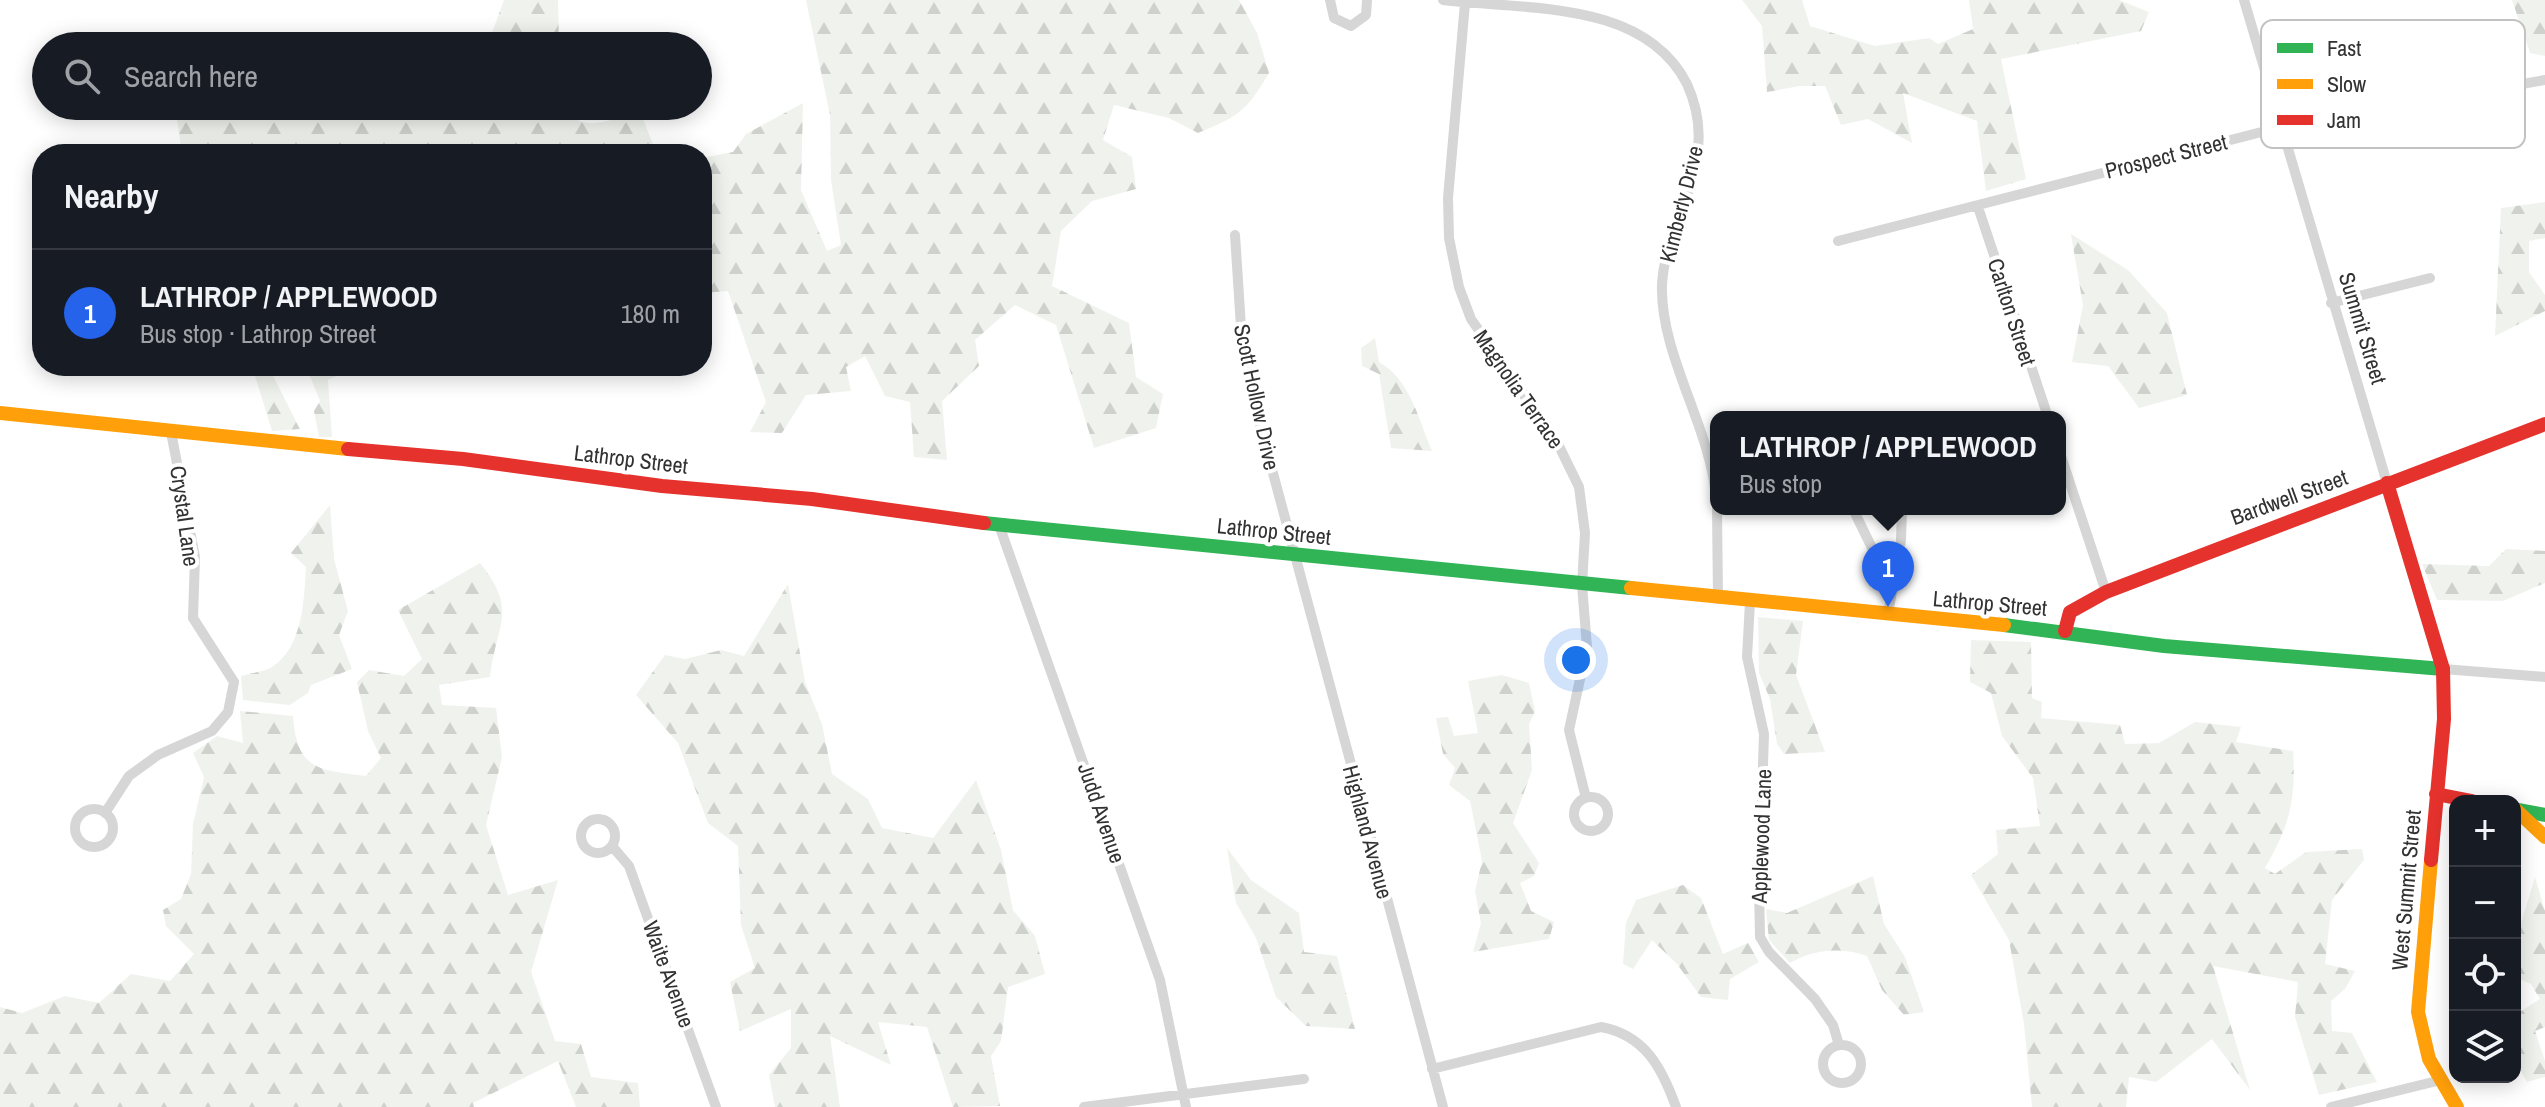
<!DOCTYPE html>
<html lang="en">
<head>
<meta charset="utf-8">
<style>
	body { margin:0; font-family:"Archivo Narrow",sans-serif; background:#20242c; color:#f1f3f6 }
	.controls { position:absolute; right:24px; bottom:24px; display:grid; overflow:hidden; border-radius:16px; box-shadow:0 4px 20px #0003 }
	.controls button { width:72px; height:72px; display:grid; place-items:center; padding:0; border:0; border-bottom:2px solid #363941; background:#171b24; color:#f1f3f6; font:40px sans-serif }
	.you { position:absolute; left:1576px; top:660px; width:28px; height:28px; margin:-20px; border:6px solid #fff; border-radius:50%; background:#1a73e8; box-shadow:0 0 0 12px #1a73e833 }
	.badge { display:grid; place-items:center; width:52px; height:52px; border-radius:50%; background:#2563eb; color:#fff; font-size:26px; font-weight:700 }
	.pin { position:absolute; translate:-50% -66px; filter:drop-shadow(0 2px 4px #0008) }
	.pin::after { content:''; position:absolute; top:42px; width:28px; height:24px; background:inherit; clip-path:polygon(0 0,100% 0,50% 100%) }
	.popup { position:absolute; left:1710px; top:411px; width:356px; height:104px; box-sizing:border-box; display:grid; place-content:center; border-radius:16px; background:#171b24; filter:drop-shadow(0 2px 6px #0005); font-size:26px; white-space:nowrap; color:#9ea1a6 }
	.popup b { font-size:30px; color:#f1f3f6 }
	.popup::after { content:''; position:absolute; left:50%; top:100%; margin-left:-16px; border:16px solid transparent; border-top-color:#171b24 }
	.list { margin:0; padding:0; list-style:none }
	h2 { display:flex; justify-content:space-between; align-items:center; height:104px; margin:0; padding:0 32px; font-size:34px }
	h2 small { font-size:26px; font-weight:400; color:#9ea1a6 }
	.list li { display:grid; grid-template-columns:52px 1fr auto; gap:24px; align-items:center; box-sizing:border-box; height:128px; padding:0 32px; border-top:2px solid #363941 }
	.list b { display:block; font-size:30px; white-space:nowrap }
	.list p { margin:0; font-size:26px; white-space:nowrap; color:#9ea1a6 }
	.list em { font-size:26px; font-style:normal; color:#9ea1a6 }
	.icon { flex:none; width:44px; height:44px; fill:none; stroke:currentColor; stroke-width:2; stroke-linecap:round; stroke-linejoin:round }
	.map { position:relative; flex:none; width:2545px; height:1107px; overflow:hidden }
	.search { position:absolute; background:#171b24; box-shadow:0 4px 20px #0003; left:32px; top:32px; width:680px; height:88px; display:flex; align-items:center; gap:20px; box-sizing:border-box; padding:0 28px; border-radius:44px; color:#9ea1a6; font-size:30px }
	.panel { position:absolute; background:#171b24; box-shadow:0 4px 20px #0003; left:32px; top:144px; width:680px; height:232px; border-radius:32px }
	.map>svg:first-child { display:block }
	.forest { fill:url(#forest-firs) }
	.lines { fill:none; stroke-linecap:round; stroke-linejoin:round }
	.street { stroke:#d6d6d6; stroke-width:10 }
	.fast { stroke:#30b455; stroke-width:14 }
	.slow { stroke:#ff9f0a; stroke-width:14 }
	.jam { stroke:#e5322d; stroke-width:14 }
	.labels { text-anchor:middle; stroke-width:8; stroke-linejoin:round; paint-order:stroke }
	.street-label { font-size:22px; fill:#323232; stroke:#fff }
	.key { fill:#fff; stroke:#c2c2c2; stroke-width:2 }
	.key-label { font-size:22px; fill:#323232 }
</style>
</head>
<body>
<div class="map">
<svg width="2545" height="1107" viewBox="0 0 2545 1107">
	<defs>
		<pattern id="forest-firs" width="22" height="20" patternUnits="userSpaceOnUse" patternTransform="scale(2)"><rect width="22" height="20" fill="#f0f3ed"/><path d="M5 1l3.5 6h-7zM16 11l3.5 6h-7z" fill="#ced1cc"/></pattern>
	</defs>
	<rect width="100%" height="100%" fill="#fff"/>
	<!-- forest -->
	<path class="forest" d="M504,0H558L559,46H480L493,30Z
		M806,0H1239L1257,33L1269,73C1246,112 1239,116 1198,133L1169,118L1114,105L1103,140L1132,157L1136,189L1092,201L1061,231L1052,286L1129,323L1136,377L1163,394L1156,428L1094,448L1056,325L1015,305L975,340L979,366L942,401L947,460L914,457L910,402L885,396L865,356L846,367L851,391L806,395L782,433L750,432L766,402L728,291L702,293V158L733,152L746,134L803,103L801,190L827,251L841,245L831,180L830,115Z
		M1742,0H1802L1810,26L1875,46L1929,38L1938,44L1973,29L1969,0H2119L2149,12L2141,31L2001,59L2026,179L1986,191L1977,121L1903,93L1912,143L1868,119L1841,125L1825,86H1800L1767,92L1762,26Z
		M2512,0H2545V56L2530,53Z
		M175,106H487L512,112L520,106H560C583,135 610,121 639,109L653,144L682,154H182Z
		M2545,202V238L2529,241V272L2545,295V311L2495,336L2501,208Z
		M2071,234L2128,270L2167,313L2187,395L2139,408L2108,366L2072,362L2083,305Z
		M1375,338L1379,362C1410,379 1419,420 1432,451L1391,448L1379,374L1362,366L1361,348Z
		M252,366H268L300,429L272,431Z
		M306,366H342L341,374L328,380L332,437H319L314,411L320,401Z
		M330,505L334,559L348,611L339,635L352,669L311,685L308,693L290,705L243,700L241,676C250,673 264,672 272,667C303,647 304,600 306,567L291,553Z
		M2506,549L2545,551V583L2503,601L2437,600L2422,564L2489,566Z
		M480,563C519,611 496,624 490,677L439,685L442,705L496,708L502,757L486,825L508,895L558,880L531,972L555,1041L581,1044L591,1077L638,1083L640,1107H576L558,1061L473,1103L474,1107H0V1007L22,1013L65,996L99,1003L131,974L170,981L194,954L166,926L163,910L181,899L191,874L193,824L204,777L193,753L217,736L243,743L240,711L293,716C297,770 318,770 366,776L381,758L368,731L357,682L369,670L404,676L422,659L398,610Z
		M788,584L805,682L822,724L832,774L868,799L882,828L933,838L976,780L1001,850L1013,910L1035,936L1045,974L1008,987L1001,1041L991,1056L1000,1106L953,1107L927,1027L878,1022L891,1065L830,1036L840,1107H775L769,1075L791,1048V1009L740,1031L730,982L755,968L741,925L738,846L708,823L678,743L636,695L665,655L685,659L721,650L744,656Z
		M1758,617L1803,621L1796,675L1825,752L1784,754L1777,744L1770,699L1759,673Z
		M1971,640L2031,642L2032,698L2042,702L2041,718L2120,725L2125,744L2159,743L2195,722L2241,727L2236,742L2293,751C2296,800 2290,825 2265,868L2275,874L2306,852L2362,849L2364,860L2332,900L2325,964L2355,971L2345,989L2331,1001L2332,1031L2352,1033L2377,1082L2319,1095L2295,1017L2298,982L2213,966L2250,1090L2212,1039L2156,1082L2129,1077L2126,1107H2032L2024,1024L2009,940L1971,875L1998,854L1996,830L2040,826L2033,778L2002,736L1991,693L1970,682Z
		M1502,675L1529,683L1535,711L1529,724L1532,770L1513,823L1539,863L1534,876L1520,883L1531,911L1554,922L1549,939L1473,952L1481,923L1475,891L1482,861L1470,801L1449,785L1455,768L1443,754L1436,718L1448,717L1454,736L1478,733L1468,681Z
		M1227,848L1251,880L1299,913L1304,952L1337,956L1355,1029L1306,1026L1276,997L1256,938L1236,903Z
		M1873,876L1884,924L1905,957L1924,1012L1904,1015L1882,990L1867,956C1840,947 1815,949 1790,963L1769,940L1766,909L1787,913Z
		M2535,877L2545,911V1027L2535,1031L2545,1061V1077L2527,1082L2515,1061V1015L2540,999L2531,984L2515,977V943Z
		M1683,885L1701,898L1723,954L1748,943L1759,962L1730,979L1728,1000L1701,997L1677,964L1652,940L1633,969L1623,964L1626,923L1636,900Z"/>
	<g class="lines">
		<!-- street -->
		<path class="street" d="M1330,0L1334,18L1351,26L1366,15L1367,0
			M1443,0C1528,10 1644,0 1687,84C1697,106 1701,132 1697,156C1691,200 1664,240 1662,285C1660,355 1710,426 1716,497
			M2244,0L2387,483
			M1465,3L1448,198L1449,238L1459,287L1471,319L1558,444L1579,487L1585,533L1582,585L1587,647L1569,730L1586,798
			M1978,207L2048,417
			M1235,235L1242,342L1255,406L1443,1107
			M1838,241L2281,127L2545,80
			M2331,303L2430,278
			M2060,453L2106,592
			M1717,509L1718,599
			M1853,509L1892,589
			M999,525L1160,980L1186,1107
			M1750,602L1747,657L1764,734L1759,887L1760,937L1769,952L1815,999L1833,1025L1839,1045
			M1888,614L1901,540L1902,509
			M2443,669L2545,677
			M1574 814a17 17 0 1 1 34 0a17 17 0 1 1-34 0Z
			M75 828a19 19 0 1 1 38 0a19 19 0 1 1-38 0Z
			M105,813L129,776L158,755L212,731L228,712L234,682L193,618L195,557L171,432
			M581 836a17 17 0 1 1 34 0a17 17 0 1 1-34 0Z
			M612,846L629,866L716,1107
			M1823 1064a19 19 0 1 1 38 0a19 19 0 1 1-38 0Z
			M1432,1069L1601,1027C1645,1035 1662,1068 1676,1107
			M1084,1107L1304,1079
			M2331,1107L2441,1080"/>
		<!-- fast -->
		<path class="fast" d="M984,523L1631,588
			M2004,625L2164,646L2443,669
			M2519,810L2545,815"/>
		<!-- slow -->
		<path class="slow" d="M0,413L348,449
			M1631,588L2004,625
			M2516,810L2545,837
			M2431,860L2418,1012L2429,1059L2457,1107"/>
		<!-- jam -->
		<path class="jam" d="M348,449L463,459L662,486L812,499L984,523
			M2387,483L2443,669L2444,719L2431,860
			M2065,631L2070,612L2106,592L2545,424
			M2436,794L2472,801"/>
	</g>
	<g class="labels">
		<!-- street labels -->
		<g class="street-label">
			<text transform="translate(2166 156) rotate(-14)" y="8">Prospect Street</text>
			<text transform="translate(1681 204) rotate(-76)" y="8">Kimberly Drive</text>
			<text transform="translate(2012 312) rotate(72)" y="8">Carlton Street</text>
			<text transform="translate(2363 328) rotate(73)" y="8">Summit Street</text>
			<text transform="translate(1519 389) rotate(55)" y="8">Magnolia Terrace</text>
			<text transform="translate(1257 397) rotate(78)" y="8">Scott Hollow Drive</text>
			<text transform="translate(631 459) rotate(7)" y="8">Lathrop Street</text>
			<text transform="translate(2289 497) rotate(-20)" y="8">Bardwell Street</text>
			<text transform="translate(185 516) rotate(82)" y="8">Crystal Lane</text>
			<text transform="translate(1274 531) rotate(6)" y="8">Lathrop Street</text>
			<text transform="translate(1990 603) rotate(5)" y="8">Lathrop Street</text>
			<text transform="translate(1102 813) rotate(71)" y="8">Judd Avenue</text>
			<text transform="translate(1368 832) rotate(75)" y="8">Highland Avenue</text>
			<text transform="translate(1761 836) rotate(-88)" y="8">Applewood Lane</text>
			<text transform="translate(2406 890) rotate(-85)" y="8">West Summit Street</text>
			<text transform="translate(669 974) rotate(70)" y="8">Waite Avenue</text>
		</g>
	</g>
	<!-- legend -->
	<rect x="2261" y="20" width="264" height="128" rx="12" class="key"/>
	<rect x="2277" y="43" width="36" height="10" fill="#30b455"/>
	<rect x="2277" y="79" width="36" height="10" fill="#ff9f0a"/>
	<rect x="2277" y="115" width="36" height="10" fill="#e5322d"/>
	<g class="key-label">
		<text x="2327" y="56">Fast</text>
		<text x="2327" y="92">Slow</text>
		<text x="2327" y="128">Jam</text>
	</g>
</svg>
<div class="controls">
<button>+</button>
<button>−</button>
<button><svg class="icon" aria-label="locate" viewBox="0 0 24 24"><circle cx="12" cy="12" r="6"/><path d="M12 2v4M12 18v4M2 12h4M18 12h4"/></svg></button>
<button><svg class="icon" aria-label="layers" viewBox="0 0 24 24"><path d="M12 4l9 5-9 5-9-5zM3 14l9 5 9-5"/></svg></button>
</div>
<div class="you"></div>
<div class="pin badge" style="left:1888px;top:607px">1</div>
<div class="popup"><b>LATHROP / APPLEWOOD</b>Bus stop</div>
<div class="search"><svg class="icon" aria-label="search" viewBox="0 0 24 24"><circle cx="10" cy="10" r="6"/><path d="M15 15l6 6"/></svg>Search here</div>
<section class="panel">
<h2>Nearby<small></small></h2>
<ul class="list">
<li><span class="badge">1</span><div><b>LATHROP / APPLEWOOD</b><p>Bus stop · Lathrop Street</p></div><em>180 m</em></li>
</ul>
</section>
</div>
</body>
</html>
